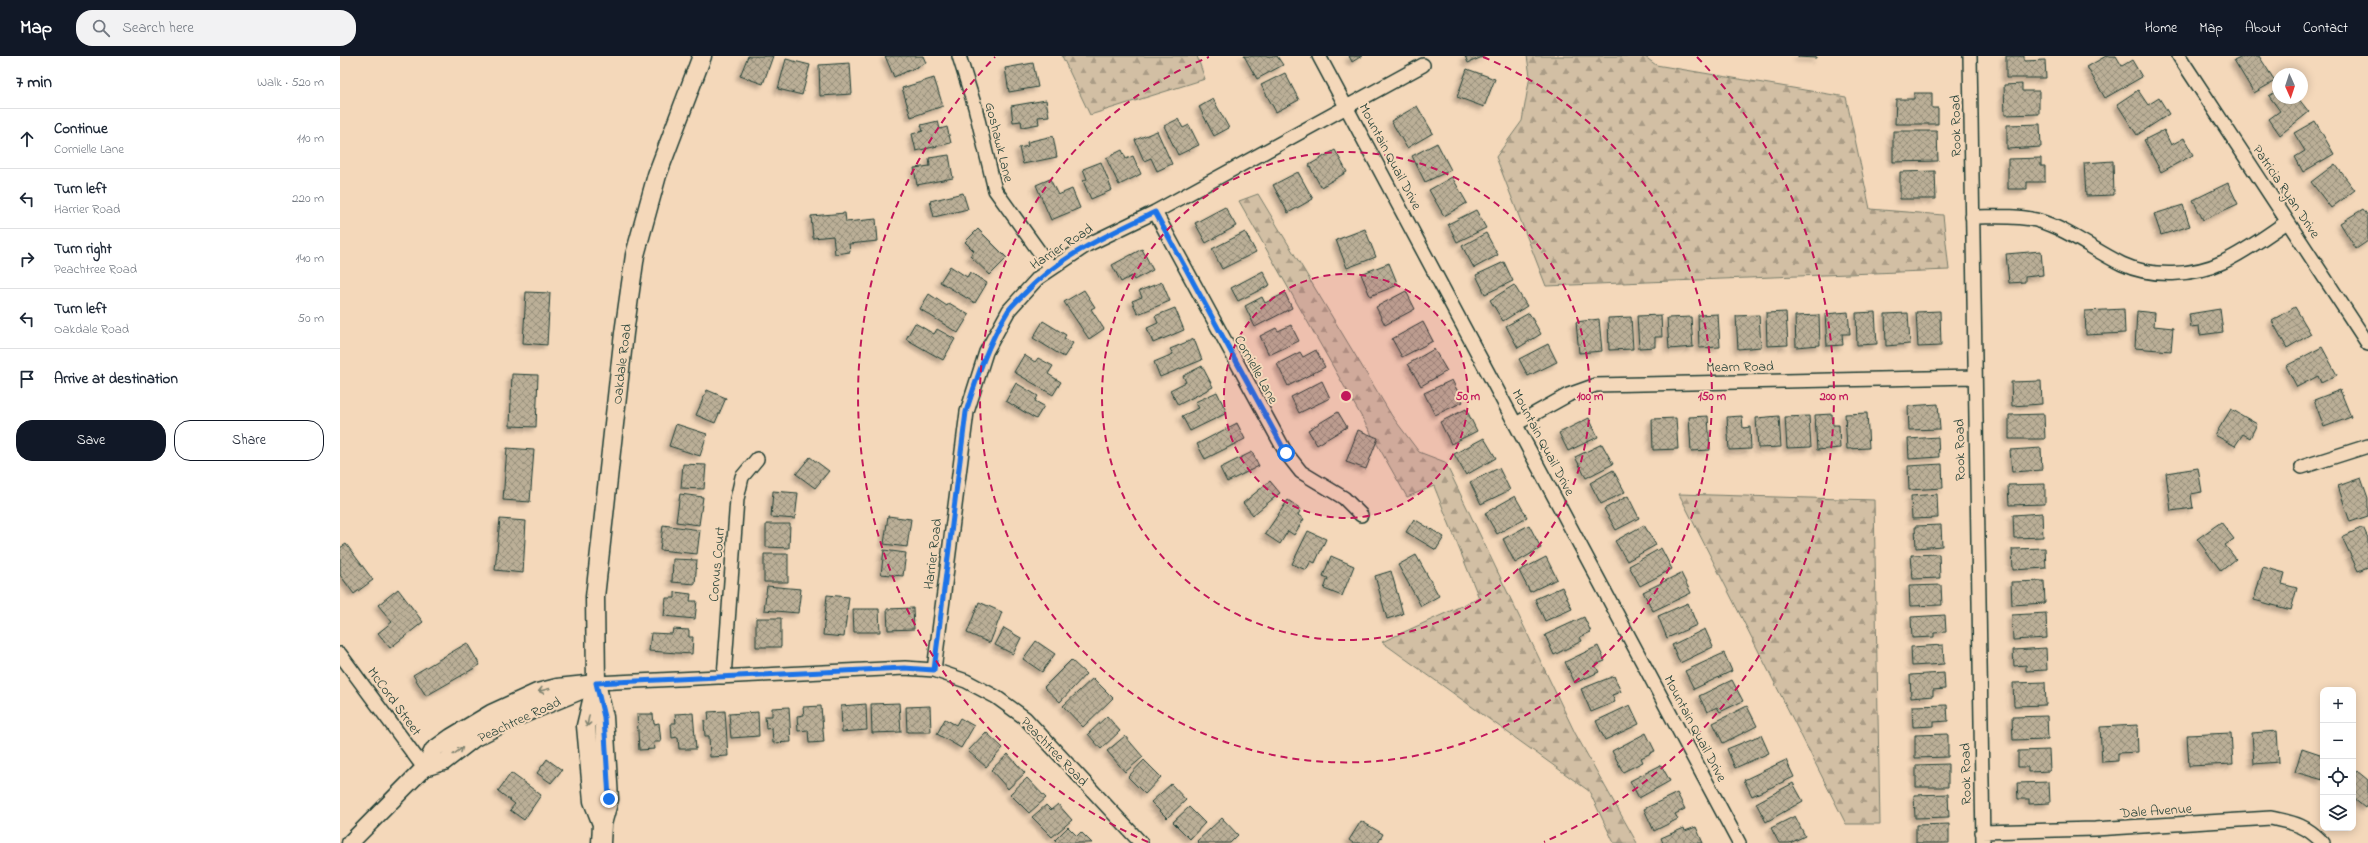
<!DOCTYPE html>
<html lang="en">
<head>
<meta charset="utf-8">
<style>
	body { margin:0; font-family:"Indie Flower",sans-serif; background:#f2f2f3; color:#1f2937 }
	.controls { position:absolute; right:12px; bottom:12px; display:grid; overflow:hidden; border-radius:8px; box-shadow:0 2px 10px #0003 }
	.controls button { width:36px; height:36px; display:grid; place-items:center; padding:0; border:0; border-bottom:1px solid #e0e1e3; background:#fff; color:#1f2937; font:20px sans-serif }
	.compass { position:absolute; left:1932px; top:12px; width:36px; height:36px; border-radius:50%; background:#fff; box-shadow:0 2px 10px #0003; rotate:177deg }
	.stop { position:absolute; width:12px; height:12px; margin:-9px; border:3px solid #1a73e8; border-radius:50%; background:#fff }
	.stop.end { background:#1a73e8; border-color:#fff; box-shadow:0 1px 4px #0008 }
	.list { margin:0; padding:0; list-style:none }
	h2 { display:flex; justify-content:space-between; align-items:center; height:52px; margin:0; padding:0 16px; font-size:17px }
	h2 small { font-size:13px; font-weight:400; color:#747a83 }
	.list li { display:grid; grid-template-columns:26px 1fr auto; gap:12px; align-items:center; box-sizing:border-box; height:60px; padding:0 16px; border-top:1px solid #e0e1e3 }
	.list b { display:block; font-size:15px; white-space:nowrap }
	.list p { margin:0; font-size:13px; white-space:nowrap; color:#747a83 }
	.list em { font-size:13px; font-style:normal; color:#747a83 }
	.actions { display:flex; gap:8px; padding:12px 16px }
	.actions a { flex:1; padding:9px 0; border:1px solid #111827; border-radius:16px; text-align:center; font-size:14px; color:#111827 }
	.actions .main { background:#111827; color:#fff }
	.icon { flex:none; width:22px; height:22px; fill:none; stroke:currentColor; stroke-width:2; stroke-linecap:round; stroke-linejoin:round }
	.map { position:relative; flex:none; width:2028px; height:787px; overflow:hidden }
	header { display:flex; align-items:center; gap:24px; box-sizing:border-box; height:56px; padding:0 20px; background:#111827; color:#fff }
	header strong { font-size:19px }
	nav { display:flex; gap:22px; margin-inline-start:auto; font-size:14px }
	.search { width:280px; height:36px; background:#f2f2f3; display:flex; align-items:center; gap:10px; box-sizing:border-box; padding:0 14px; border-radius:16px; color:#747a83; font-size:15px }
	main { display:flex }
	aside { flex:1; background:#fff }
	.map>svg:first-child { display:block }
	.forest { fill:url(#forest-firs); stroke:#787e6c }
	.building { fill:url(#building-cross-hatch); stroke:#1f3d34; filter:url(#shadow) }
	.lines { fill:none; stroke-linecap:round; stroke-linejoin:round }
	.minor-casing { stroke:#1f3d34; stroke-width:16 }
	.tertiary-casing { stroke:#1f3d34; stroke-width:19 }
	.secondary-casing { stroke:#1f3d34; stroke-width:21 }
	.minor { stroke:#f4d8ba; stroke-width:13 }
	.tertiary { stroke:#f4d8ba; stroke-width:16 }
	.secondary { stroke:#f4d8ba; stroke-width:18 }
	.oneway { stroke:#7f8370 }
	.route { stroke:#1a73e8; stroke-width:5 }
	.ring { fill:none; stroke:#c2185b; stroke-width:2; stroke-dasharray:7 5 }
	.labels { text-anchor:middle; stroke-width:4; stroke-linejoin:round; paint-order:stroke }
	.street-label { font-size:14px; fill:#1f3d34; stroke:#f4d8ba }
	.centre { fill:#c2185b; stroke:#f4d8ba; stroke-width:2 }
	.ring-label { font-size:12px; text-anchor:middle; font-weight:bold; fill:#c2185b; stroke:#f4d8ba; stroke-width:4; stroke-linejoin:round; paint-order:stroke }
</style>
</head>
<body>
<header>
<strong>Map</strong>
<div class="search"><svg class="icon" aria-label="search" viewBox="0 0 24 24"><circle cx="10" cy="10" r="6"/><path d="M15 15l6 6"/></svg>Search here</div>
<nav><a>Home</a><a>Map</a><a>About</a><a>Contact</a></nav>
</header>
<main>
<aside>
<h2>7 min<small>Walk · 520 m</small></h2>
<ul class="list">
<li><svg class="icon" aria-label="ahead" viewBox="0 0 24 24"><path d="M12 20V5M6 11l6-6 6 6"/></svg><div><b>Continue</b><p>Cornielle Lane</p></div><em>110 m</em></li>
<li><svg class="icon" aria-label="left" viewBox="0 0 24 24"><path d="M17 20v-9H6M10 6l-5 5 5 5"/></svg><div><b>Turn left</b><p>Harrier Road</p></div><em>220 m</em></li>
<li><svg class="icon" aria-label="right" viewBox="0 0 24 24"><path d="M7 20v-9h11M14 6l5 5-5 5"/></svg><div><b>Turn right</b><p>Peachtree Road</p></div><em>140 m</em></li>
<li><svg class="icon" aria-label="left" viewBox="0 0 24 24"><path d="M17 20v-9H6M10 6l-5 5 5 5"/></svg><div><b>Turn left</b><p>Oakdale Road</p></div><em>50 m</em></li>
<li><svg class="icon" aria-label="arrive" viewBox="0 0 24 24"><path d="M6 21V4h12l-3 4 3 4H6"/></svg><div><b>Arrive at destination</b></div></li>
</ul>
<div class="actions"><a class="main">Save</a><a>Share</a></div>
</aside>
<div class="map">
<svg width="2028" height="787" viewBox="0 0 2028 787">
	<defs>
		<pattern id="forest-firs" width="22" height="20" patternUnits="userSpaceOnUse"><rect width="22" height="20" fill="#d2bfa4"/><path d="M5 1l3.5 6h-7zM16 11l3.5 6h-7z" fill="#aa9c86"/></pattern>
		<pattern id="building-cross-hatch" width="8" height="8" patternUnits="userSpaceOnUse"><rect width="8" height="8" fill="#bbaf97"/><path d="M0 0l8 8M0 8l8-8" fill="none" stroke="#97907c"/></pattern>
		<filter id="shadow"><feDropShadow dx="-3.5" dy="3.5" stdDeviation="2" flood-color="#0004"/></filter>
	</defs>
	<rect width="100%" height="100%" fill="#f4d8ba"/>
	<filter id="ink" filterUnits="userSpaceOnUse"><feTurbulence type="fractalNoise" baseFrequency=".025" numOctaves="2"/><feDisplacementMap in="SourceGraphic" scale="8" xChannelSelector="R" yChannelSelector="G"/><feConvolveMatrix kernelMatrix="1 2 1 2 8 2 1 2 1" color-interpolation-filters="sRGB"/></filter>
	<g filter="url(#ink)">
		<!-- forest -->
		<path class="forest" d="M722,0H857L865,23L750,59Z
			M1187,0H1304L1316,9L1506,41L1530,153L1603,159L1609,214L1206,230L1156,101L1182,65L1190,20Z
			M918,138L1052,360L1079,396L1105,406L1235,677L1297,787H1274L1249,735L1042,586L1139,542L1094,430L1067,441L899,145Z
			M1339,438L1534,444L1540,768H1506Z"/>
		<!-- building -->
		<path class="building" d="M408,0H433L423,28L400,20Z
			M545,0H583L586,7L554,21Z
			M904,0H937L943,9L917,23Z
			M1009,0H1022L1012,6Z
			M1125,0H1145L1128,7Z
			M1458,0H1476V2L1458,1Z
			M1666,0H1684V5L1705,4L1706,22H1666Z
			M1766,0H1776L1782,10L1792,4L1802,21L1765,42L1747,11Z
			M1902,0H1919L1935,25L1914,37L1894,4Z
			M446,3L470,9L462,39L438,33Z
			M510,7L512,38L480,40L479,9Z
			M693,7L698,31L669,36L665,12Z
			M1127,13L1155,23L1144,51L1117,41Z
			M945,17L959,44L936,56L921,29Z
			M594,22L603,50L571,61L562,32Z
			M1682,28V35H1699V58L1665,59L1664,29Z
			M1798,34L1808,49L1819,42L1829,58L1797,79L1777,48Z
			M1938,34V42H1958L1969,56L1940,79L1929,63L1940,55L1929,40Z
			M1574,37H1592V52H1598V68H1555L1556,43H1574Z
			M873,43L889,72L874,80L859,51Z
			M706,44L709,60L698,61L699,68L682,71L681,65L673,66L671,50Z
			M1077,50L1093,77L1067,92L1051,65Z
			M838,63L843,72L849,69L859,89L838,99L824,70Z
			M598,65L600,73L607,71L611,87L576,95L572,78L583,75L581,69Z
			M1975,65L1994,98L1963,116L1955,101L1965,95L1954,77Z
			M1700,68L1701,91L1667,93V69Z
			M1824,74L1831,89L1844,82L1853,99L1821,116L1804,84Z
			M817,75L832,108L817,115L811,102L804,105L795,84Z
			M1553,75H1597L1598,105L1553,106Z
			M713,80L717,101L683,108L679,92L688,90L687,86Z
			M1097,87L1111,114L1085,126L1072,100Z
			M782,94L786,103L793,100L801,118L779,129L766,102Z
			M995,94L1007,116L981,131L969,109Z
			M609,99L613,122L577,129L574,112L590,110L589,102Z
			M1701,102V110H1705V126H1687V133H1668V103Z
			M1773,105L1774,139L1746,140L1744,107Z
			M761,106L772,134L751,143L743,125L747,123L743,113Z
			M1995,108L2015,134L1991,152L1971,126Z
			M1595,115L1596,143H1560V116Z
			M958,116L973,143L948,157L933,129Z
			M1112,121L1127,147L1104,160L1089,134Z
			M710,123L718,139L732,133L740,152L711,164L696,129Z
			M1888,127L1898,148L1863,164L1853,144Z
			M623,137L628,153L594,161L590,145Z
			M1843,149L1850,170L1821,179L1814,158Z
			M885,151L896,170L866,187L855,167Z
			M2023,153L2028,160V185L2016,193L2000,167Z
			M1136,154L1146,172L1117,186L1108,168Z
			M505,157L506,166L536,163L538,185L509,188L510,196L495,198L493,180L473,182L471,160Z
			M638,173L667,202L650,219L630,200L634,195L625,186Z
			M1025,173L1036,201L1007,212L996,184Z
			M905,176L916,196L882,213L872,193Z
			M1146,177L1158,199L1134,212L1122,190Z
			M802,193L813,214L794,224L792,220L781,226L772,209Z
			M1701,195L1703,219L1685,221V226L1669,227L1666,198Z
			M1164,206L1173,225L1145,238L1136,219Z
			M1049,207L1058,229L1030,240L1021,218Z
			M610,210L627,221L630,216L647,227L635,247L600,226Z
			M923,215L930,229L898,245L891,232Z
			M822,226L830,245L798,258L792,245L802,241L799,235Z
			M1174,229L1187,250L1163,265L1150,244Z
			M744,234L755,251L751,253L764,273L749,283L724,246Z
			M1066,235L1075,253L1045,269L1036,251Z
			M186,236L210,237L207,289L183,287Z
			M945,237L952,252L915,271L905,250L922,241L925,247Z
			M589,238L607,250L609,247L629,259L618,277L580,253Z
			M1955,251L1971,278L1947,292L1932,265Z
			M835,252L844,274L813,287L807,272L818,267L815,260Z
			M1784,253L1785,277L1746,279L1745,255Z
			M1880,253L1883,276L1860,279L1859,270L1851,271L1849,258Z
			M1600,255L1601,290L1578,291L1576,256Z
			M1797,255L1815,257L1814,270L1833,272L1831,295L1795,292Z
			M1446,256L1448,289L1427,290L1426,257Z
			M1508,256L1510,278H1502L1503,289L1487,290L1485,258Z
			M1535,256L1537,288L1517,289L1516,257Z
			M1189,257L1201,278L1178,292L1166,270Z
			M1568,257L1570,288L1546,290L1545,258Z
			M1378,258L1380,291L1359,292L1358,259Z
			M1321,259L1322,281H1315V291L1299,292L1297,260Z
			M1419,259L1421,291L1398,293L1396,260Z
			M1479,259L1480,289L1456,291L1455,260Z
			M1291,261L1293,293L1269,294L1268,262Z
			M1351,261L1353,291L1329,293L1327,262Z
			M1259,263L1262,295L1239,297L1236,266Z
			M703,265L726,279L724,282L733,287L724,301L693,282Z
			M1083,266L1093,285L1062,301L1052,283Z
			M575,267L594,278L597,273L615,283L603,304L566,283Z
			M951,269L959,285L929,299L920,280L936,272L938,275Z
			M854,283L862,304L820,321L814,306L833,298L830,293Z
			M1208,288L1217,306L1188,320L1179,303Z
			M1982,291L1997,319L1981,327L1978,320L1957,331L1946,310Z
			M1094,293L1107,315L1081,330L1068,308Z
			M976,294L985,311L948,330L937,308L960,296L963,301Z
			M684,299L695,306L698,302L713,310L708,318L721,326L713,339L674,316Z
			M862,310L873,331L838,349L830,334L846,326L843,320Z
			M172,318L198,319L196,371L170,370Z
			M1112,324L1123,346L1095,359L1084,337Z
			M982,325L990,342L959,357L951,341Z
			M1701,325L1702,348L1672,350L1671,326Z
			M676,327L698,340L695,345L704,350L696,363L666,345Z
			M367,334L386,342L375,367L356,359Z
			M2000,334L2011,361L1984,371L1974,344Z
			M877,336L887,357L850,375L842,360L859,352L855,346Z
			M1598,348L1600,373L1569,374L1568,350Z
			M1126,353L1137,375L1111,388L1100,366Z
			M1891,353L1917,368L1910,382L1903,378L1895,390L1875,379Z
			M998,356L1007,371L977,389L968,374Z
			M1527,357L1529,392L1507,393L1505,358Z
			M1492,358L1493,369H1499L1500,392L1477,394L1475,359Z
			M1704,358L1705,383H1669V359Z
			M1368,360L1370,394L1351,395L1349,361Z
			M1402,360L1403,372L1410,371L1411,393L1389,394L1387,361Z
			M1439,360L1441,391L1418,392L1416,362Z
			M1469,360L1471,391L1447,392L1445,361Z
			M1249,362L1258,381L1228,395L1219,377Z
			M1336,362L1338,393L1313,394L1312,363Z
			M897,367L905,383L865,403L857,388Z
			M336,368L367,378L360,400L329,390Z
			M1018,374L1038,382L1026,413L1006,406Z
			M1598,381L1599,401L1569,403L1568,383Z
			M1144,382L1156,402L1126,419L1114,398Z
			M1262,388L1273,408L1246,422L1235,401Z
			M167,392L194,394L190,446L163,444Z
			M1701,392L1702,414L1672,416L1670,394Z
			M912,396L919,410L887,426L880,412Z
			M470,401L489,415L475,432L456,418Z
			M343,408L366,409L364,433L341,432Z
			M1602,408L1603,432L1569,434L1568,410Z
			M1159,412L1170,434L1141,448L1130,426Z
			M1858,412L1862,436L1851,438L1853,452L1831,455L1826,417Z
			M1273,414L1285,436L1261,448L1250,427Z
			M2021,422L2028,442V460L2010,466L1998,430Z
			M930,425L940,437L913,459L903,447Z
			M1705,428V448L1669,449L1668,429Z
			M433,435L458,437L455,463L431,461Z
			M340,438L363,441L359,469L336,466Z
			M1597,438L1598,462L1572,463L1571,440Z
			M1175,440L1187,461L1157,478L1145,457Z
			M1288,440L1299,462L1276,474L1264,453Z
			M948,444L961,453L958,459L964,463L954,479L948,475L940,488L925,478Z
			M1702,457L1703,481L1674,482L1673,459Z
			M548,460L571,463L567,491L544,488Z
			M160,463L186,465L183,517L155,514Z
			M1074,463L1104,481L1096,494L1066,476Z
			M1881,466L1894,483L1885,489L1896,503L1881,515L1857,483Z
			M426,468H450L449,492L426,491Z
			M323,469L360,474L357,498L320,494Z
			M1189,469L1201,492L1175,507L1163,483Z
			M1304,469L1316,489L1287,505L1275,485Z
			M1601,469L1602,490L1576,492L1575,470Z
			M2023,471L2028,482V511L2018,515L2002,481Z
			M968,475L986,483L975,507L971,505L966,514L952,508Z
			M6,488L33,524L14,538L0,519V492Z
			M1321,492L1332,513L1300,530L1289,510Z
			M1705,492L1706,512L1673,514L1672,493Z
			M544,494L566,497L563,520L541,518Z
			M424,498H448V526H424Z
			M1599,498L1600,522L1573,523L1571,499Z
			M1076,499L1099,540L1081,550L1058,509Z
			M991,500L1014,510L1002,540L984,533L988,522L983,520Z
			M1206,501L1217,523L1190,536L1179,515Z
			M333,503L357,504L355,528L332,526Z
			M1923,511L1945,517L1942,528L1957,532L1951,554L1914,544Z
			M1051,515L1063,558L1047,563L1035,520Z
			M1341,517L1351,537L1313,555L1303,536Z
			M1704,525L1705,547L1672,549L1671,526Z
			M1601,529L1602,549L1570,550L1569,530Z
			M427,530L461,533L458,557L424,554Z
			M1222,531L1232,553L1205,565L1195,543Z
			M58,533L83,566L50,592L38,577L52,566L38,549Z
			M335,536L351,538L350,545H357L355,563L324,560L326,542H335Z
			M487,539L509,541L504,581L483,579Z
			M639,546L662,556L650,587L627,577Z
			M1348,547L1357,569L1327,582L1318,560Z
			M573,552L574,573L548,574L547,553Z
			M513,553H539L540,576H514Z
			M1706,557L1707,582L1673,584L1672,559Z
			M1605,559L1606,576L1594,577V581L1572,582L1571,561Z
			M1244,561L1251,576L1240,581L1242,585L1214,599L1205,579Z
			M416,562H441V591H416Z
			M664,572L681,582L673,598L655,589Z
			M333,573L349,574V581H353L352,598L309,595L311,577L332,578Z
			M1365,573L1373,591L1340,607L1332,589Z
			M696,585L715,598L702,616L683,603Z
			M127,587L140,609L86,640L73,619Z
			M1603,589L1604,608L1572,610L1571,591Z
			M1258,590L1265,605L1255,609L1259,616L1235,627L1225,606Z
			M1706,592L1707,614L1686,615V609L1674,610L1673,594Z
			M1384,597L1392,615L1354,633L1345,615Z
			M731,604L746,618L720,646L704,631Z
			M1604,617L1605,633L1593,634V640L1571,642L1570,619Z
			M1274,620L1281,636L1272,639L1275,646L1251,656L1241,633Z
			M753,622L773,642L743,671L723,650Z
			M1392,624L1403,645L1380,656L1377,651L1367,656L1359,640Z
			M1705,626L1706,649L1674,650L1673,627Z
			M559,647L561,676L532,677L531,648Z
			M526,648L527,674L502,676L501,650Z
			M1290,649L1299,668L1265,684L1256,665Z
			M1607,649L1608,665L1594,666V670L1573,671L1572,650Z
			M481,650L484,686L469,687L468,674L458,675L457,660L464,659L463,651Z
			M590,650L591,676H567L566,651Z
			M1407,650L1417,670L1383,687L1373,667Z
			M449,651L451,686L433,687L432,672L426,673L425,660H432V652Z
			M385,655L388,700L370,701L369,680H365L364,665L369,664L368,656Z
			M418,656L419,680L391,682L389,658Z
			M353,657L356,693H339L338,681L332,682L331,667H336L335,658Z
			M297,658H313L314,668L319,667L321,686H314L315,693L299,694Z
			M767,660L780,675L761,693L748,678Z
			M1707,660L1708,683L1673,684L1672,661Z
			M620,662L634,670L621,692L597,678L605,663L616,669Z
			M1797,669L1798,696L1778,697V705L1762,706L1760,671Z
			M1937,675L1939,706L1914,708L1912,677Z
			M646,676L663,692L646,711L628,695Z
			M1306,677L1315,695L1301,702L1303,706L1283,716L1272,695Z
			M1891,677L1893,708L1849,710L1847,679Z
			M1608,678V701L1575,702V679Z
			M1421,679L1429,697L1395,712L1387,693Z
			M785,680L803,701L785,716L767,695Z
			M1962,692L1983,699V724L1955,716Z
			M1709,694L1710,715L1688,716V711H1678V695Z
			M668,698L685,717L668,733L651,714Z
			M207,703L222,714L211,727L197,717Z
			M804,704L821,721L805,738L788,721Z
			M1446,704L1454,721L1412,740L1404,724Z
			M1608,708V731H1576V709Z
			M1321,709L1330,725L1299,742L1290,725Z
			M2017,715L2028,724V747L2025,752L2013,742V720Z
			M171,717L201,739L184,764L170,754L175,748L158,735Z
			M687,722L706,742L689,757L670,738Z
			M1709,726L1710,747L1689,748V743H1678L1677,727Z
			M1453,727L1463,745L1426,766L1416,747Z
			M831,728L846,744L827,762L811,746Z
			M1337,737L1345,753L1335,758L1338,763L1314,775L1304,753Z
			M1608,738L1609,761L1575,762L1574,739Z
			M718,748L732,764L712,781L692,761L706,749L711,754Z
			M849,751L865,767L850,783L833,766Z
			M1455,760L1465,780L1450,787H1439L1431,772Z
			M882,762L898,779L890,787H859L857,785Z
			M1021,765L1043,778L1038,787H1013L1009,784Z
			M1609,768V787H1576V769Z
			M728,771L737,780L741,776L752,787H718L715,784Z
			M1356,771L1363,787H1323L1321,782L1344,772L1345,775Z"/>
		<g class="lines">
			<!-- minor casing -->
			<g class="minor-casing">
				<path id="minor" d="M619,0L635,51L655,134L711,212
					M979,0L1399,787
					M1630,0L1643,787
					M1839,0L2028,288
					M815,156L946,397L961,416L1004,442L1021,459
					M1632,161C1653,161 1676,159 1696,164C1728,173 1753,194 1782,208C1812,222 1854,220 1883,206C1905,196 1926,180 1947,166
					M1176,368L1228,339L1256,329L1634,321
					M1962,411L2028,390
					M0,598L84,712
					M594,614L627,356L646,296L669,254L698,222L747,189L815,156L1083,9
					M384,621L397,443L402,421L417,403
					M256,627L565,612L594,614L626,625L656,641L685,662L801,787
					M1642,776L1755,773L1931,762C1954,767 1966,769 1983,787"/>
			</g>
			<!-- tertiary casing -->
			<g class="tertiary-casing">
				<path id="tertiary" d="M84,712L104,706L135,682L175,662L243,634
					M10,787L84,712L93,694L111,681L151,657L197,636L217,631L256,627"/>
			</g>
			<!-- secondary casing -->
			<g class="secondary-casing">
				<path id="secondary" d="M255,632L246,670L253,745L262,768
					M261,787L262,768L269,743L264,661L256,627L255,541L284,277L295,199L317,119L362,0"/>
			</g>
			<!-- minor -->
			<use href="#minor" class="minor"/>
			<!-- tertiary -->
			<use href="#tertiary" class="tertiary"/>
			<!-- secondary -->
			<use href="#secondary" class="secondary"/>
		</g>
		<!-- one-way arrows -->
		<defs><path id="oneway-shaft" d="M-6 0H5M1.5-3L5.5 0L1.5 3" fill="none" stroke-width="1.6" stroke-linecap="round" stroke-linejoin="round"/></defs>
		<g class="oneway">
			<use href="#oneway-shaft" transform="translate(204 634) rotate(166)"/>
			<use href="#oneway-shaft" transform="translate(248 665) rotate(101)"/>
			<use href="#oneway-shaft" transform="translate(118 695) rotate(-36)"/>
		</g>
	</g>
	<g class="lines" filter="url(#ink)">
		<!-- route -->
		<path class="route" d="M269,743L264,661L256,627L564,612L594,614L626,356C637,321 648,287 668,255C672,249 679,243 684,238C720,199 768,179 815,156L946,397"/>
	</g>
	<!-- distance rings -->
	<circle cx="1006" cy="340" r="122" fill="#c2185b" fill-opacity=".12"/>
	<g class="ring">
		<circle cx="1006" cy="340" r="122"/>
		<circle cx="1006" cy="340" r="244"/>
		<path d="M1143 1A366 366 0 1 1 869 1"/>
		<path d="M808 786A488 488 0 0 1 655 1M1357 1A488 488 0 0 1 1204 786"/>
	</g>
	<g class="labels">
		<!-- street labels -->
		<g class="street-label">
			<text transform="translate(1615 70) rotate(-91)" y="5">Rook Road</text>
			<text transform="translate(660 86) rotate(76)" y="5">Goshawk Lane</text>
			<text transform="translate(1051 100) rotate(62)" y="5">Mountain Quail Drive</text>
			<text transform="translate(1947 135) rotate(56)" y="5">Patricia Ryan Drive</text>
			<text transform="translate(721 190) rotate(-33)" y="5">Harrier Road</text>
			<text transform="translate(281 308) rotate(-83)" y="5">Oakdale Road</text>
			<text transform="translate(1400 310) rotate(-1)" y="5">Mearn Road</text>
			<text transform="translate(917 313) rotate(61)" y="5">Cornielle Lane</text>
			<text transform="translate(1204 386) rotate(62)" y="5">Mountain Quail Drive</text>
			<text transform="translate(1619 394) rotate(-91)" y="5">Rook Road</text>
			<text transform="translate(592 498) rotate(-83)" y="5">Harrier Road</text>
			<text transform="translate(376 508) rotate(-85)" y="5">Corvus Court</text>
			<text transform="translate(55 645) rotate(54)" y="5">McCord Street</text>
			<text transform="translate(179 663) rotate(-25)" y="5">Peachtree Road</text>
			<text transform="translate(1356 672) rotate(62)" y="5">Mountain Quail Drive</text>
			<text transform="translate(715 695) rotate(46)" y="5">Peachtree Road</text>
			<text transform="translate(1625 718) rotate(-91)" y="5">Rook Road</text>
			<text transform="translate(1816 754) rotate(-4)" y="5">Dale Avenue</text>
		</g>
	</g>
	<circle cx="1006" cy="340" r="6" class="centre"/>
	<g class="ring-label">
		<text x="1128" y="344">50 m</text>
		<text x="1250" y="344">100 m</text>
		<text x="1372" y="344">150 m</text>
		<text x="1494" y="344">200 m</text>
	</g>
</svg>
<div class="controls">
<button>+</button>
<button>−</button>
<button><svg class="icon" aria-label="locate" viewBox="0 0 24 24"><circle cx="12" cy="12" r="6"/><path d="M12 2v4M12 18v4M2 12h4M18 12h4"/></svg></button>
<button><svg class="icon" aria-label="layers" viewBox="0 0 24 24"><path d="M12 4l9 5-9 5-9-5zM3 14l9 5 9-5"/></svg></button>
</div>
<svg class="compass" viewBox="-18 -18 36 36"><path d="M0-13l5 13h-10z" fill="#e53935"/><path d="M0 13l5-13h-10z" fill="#747a83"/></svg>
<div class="stop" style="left:946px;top:397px"></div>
<div class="stop end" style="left:269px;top:743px"></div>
</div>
</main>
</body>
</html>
